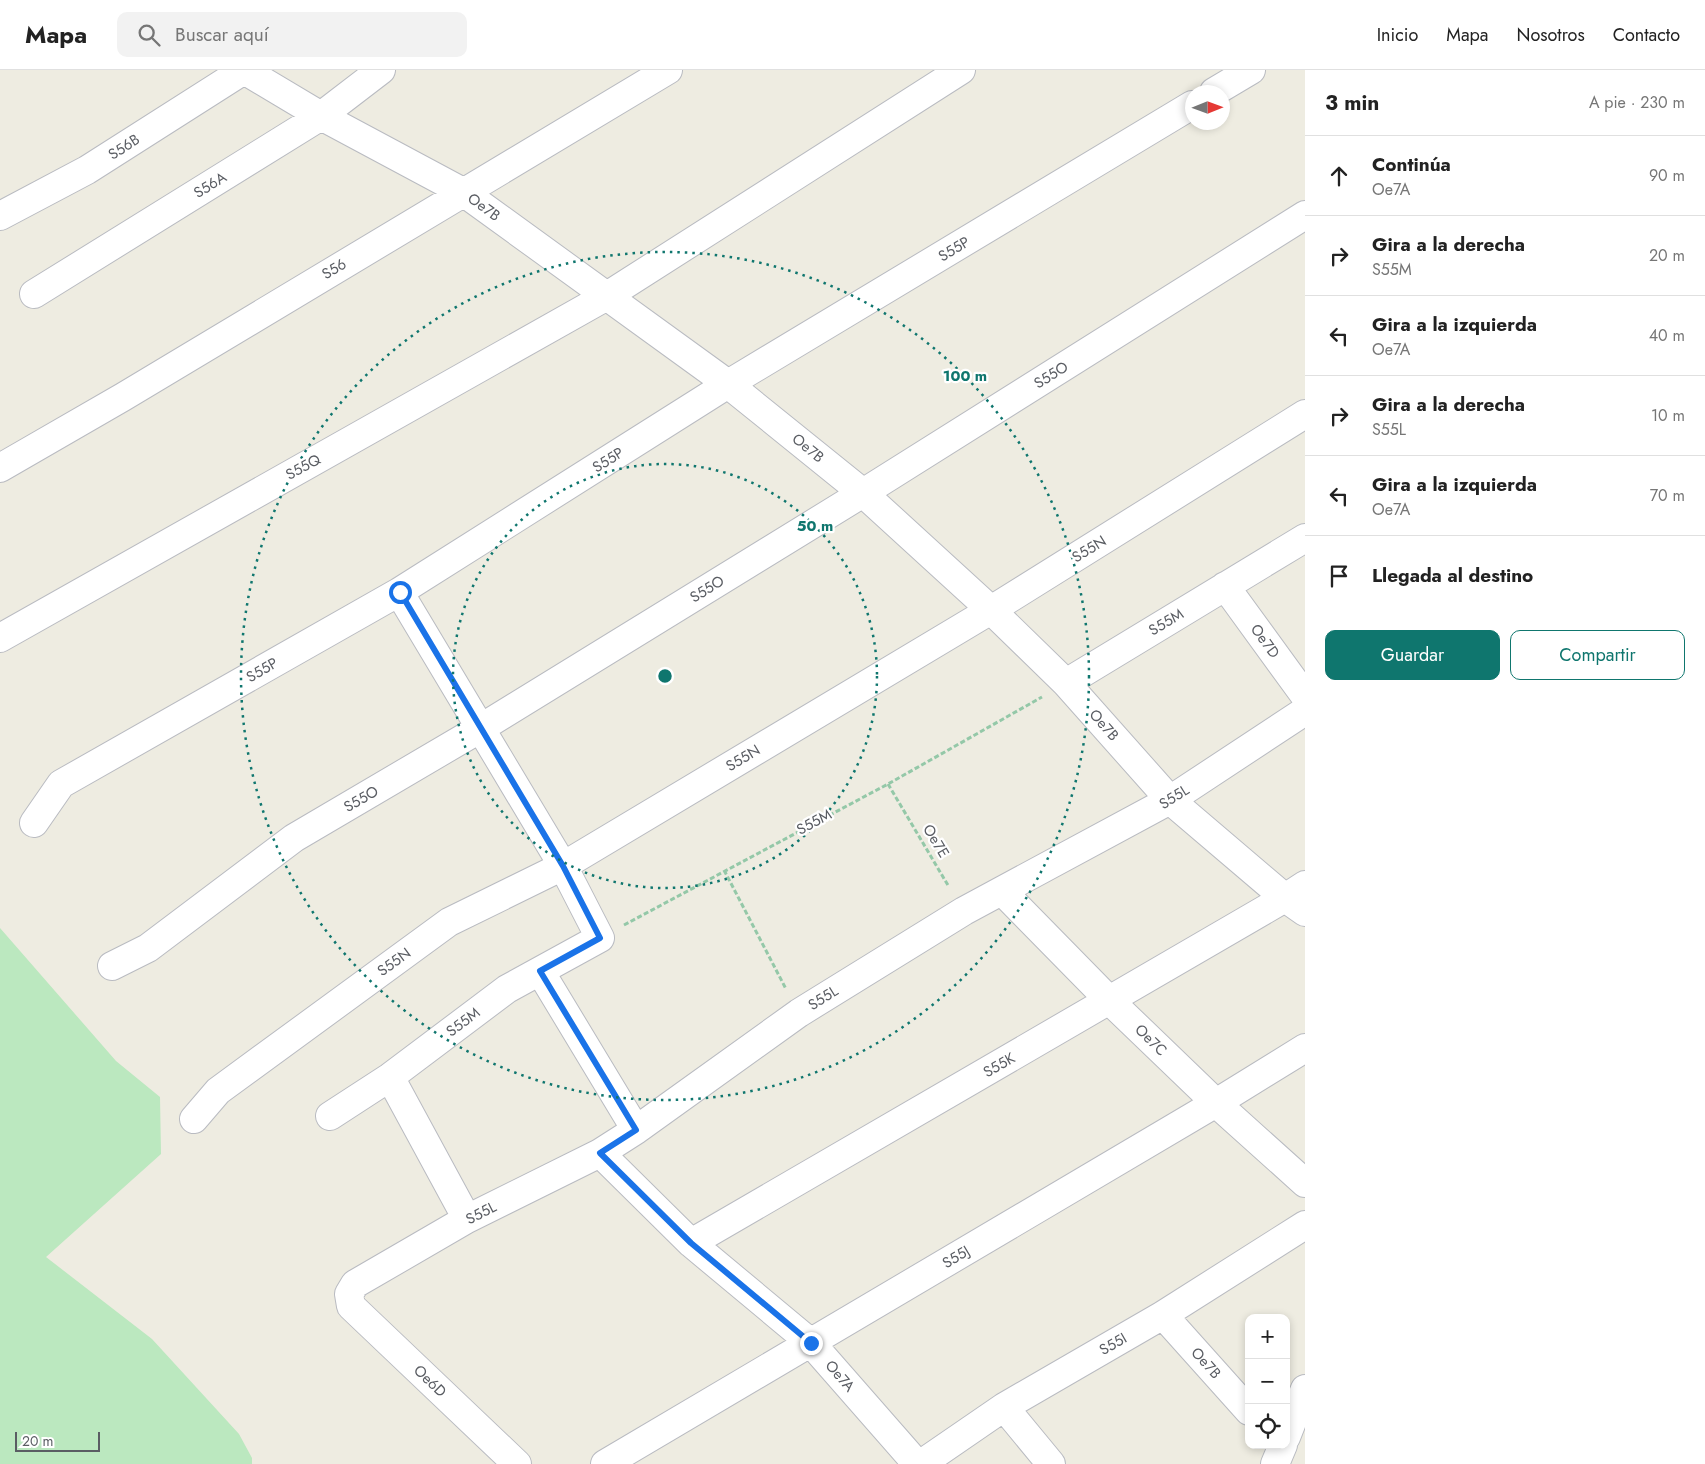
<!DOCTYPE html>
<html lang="es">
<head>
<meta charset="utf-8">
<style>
	body { margin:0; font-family:Jost,sans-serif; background:#f2f2f2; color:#222 }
	.controls { position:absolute; right:15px; bottom:15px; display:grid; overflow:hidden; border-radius:10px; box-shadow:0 2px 8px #0003 }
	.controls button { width:45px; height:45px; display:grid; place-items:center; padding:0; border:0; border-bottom:1px solid #e0e0e0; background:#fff; color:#222; font:25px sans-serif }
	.compass { position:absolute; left:1185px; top:15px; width:45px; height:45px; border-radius:50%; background:#fff; box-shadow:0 2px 8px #0003; rotate:89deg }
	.scale { position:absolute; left:15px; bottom:12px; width:85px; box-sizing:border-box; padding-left:5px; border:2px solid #5a5d63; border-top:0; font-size:14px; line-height:18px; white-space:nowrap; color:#5a5d63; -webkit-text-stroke:4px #fff; paint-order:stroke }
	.stop { position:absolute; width:15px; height:15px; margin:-11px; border:4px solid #1a73e8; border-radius:50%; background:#fff }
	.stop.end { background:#1a73e8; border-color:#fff; box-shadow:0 1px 5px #0008 }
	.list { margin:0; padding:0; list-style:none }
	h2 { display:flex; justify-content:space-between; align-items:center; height:65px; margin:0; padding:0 20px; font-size:21px }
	h2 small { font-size:16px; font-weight:400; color:#767676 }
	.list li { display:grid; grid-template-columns:32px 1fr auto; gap:15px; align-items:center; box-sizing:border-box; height:80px; padding:0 20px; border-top:1px solid #e0e0e0 }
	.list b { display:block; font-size:19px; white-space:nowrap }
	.list p { margin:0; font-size:16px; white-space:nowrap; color:#767676 }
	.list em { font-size:16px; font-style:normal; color:#767676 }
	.actions { display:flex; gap:10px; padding:15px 20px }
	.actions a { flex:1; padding:11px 0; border:1px solid #0f766e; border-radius:10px; text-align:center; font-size:18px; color:#0f766e }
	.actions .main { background:#0f766e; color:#fff }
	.icon { flex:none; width:28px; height:28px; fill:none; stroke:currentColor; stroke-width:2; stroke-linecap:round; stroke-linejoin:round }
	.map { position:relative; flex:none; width:1305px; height:1394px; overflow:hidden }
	header { display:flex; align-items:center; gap:30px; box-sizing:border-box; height:70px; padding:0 25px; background:#fff; border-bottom:1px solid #e0e0e0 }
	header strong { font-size:24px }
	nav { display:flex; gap:28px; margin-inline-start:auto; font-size:18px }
	.search { width:350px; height:45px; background:#f2f2f2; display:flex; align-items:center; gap:12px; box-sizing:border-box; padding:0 18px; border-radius:10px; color:#767676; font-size:19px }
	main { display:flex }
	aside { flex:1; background:#fff }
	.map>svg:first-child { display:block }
	.green { fill:#bbe8bf }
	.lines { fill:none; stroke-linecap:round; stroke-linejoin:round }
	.minor-casing { stroke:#b9bbc1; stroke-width:30 }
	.path { stroke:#94c8a8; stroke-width:3; stroke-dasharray:5 2.5; stroke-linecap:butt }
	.minor { stroke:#fff; stroke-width:28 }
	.route { stroke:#1a73e8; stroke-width:6 }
	.ring { fill:none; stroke:#0f766e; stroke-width:2.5; stroke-dasharray:2.5 5 }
	.labels { text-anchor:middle; stroke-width:4.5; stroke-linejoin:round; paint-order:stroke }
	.street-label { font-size:15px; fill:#5a5d63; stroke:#fff }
	.centre { fill:#0f766e; stroke:#fff; stroke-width:2.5 }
	.ring-label { font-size:15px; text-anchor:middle; font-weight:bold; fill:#0f766e; stroke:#fff; stroke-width:4.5; stroke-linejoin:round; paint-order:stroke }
</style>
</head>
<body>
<header>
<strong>Mapa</strong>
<div class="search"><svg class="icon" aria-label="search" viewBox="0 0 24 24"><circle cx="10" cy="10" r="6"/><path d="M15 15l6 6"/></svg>Buscar aquí</div>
<nav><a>Inicio</a><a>Mapa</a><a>Nosotros</a><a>Contacto</a></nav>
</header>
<main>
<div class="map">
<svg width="1305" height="1394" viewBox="0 0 1305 1394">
	<rect width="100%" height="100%" fill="#eeece1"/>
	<!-- green -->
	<path class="green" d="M0,858L116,991L160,1027L161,1084L46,1187L152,1269L239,1364L252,1388V1394H0Z"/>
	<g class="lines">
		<!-- minor casing -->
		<g class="minor-casing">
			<path id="minor" d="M244,0L321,46L463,122L728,314L863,423L991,540L1066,613L1170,730L1285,828L1305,842
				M1214,22L1251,0
				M0,146L87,100L244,0
				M34,224L321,46L381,0
				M0,398L123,327L668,0
				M1225,516L1305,626
				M0,568L607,226L961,0
				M1066,613L1305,468
				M34,753L61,714L399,522L728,314L1192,35
				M1002,821L1110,931L1216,1033L1305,1113
				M112,896L148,878L294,768L481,658L863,423L1305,145
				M540,901L636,1060
				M390,1007L467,1149
				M330,1046L390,1007L507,919L600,868L563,796L399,522
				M194,1049L218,1021L449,852L563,796L991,540L1305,344
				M600,1083L691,1173L811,1273L917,1394
				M691,1173L1285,828L1305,815
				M1163,1245L1249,1341
				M1004,1337L1051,1394
				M1286,1367L1305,1319
				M517,1394L351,1236L349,1224L355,1214L467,1149L600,1083L636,1060L799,943L964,841L1170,730L1305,641
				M605,1394L1216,1033L1305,978
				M921,1394L1004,1337L1163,1245L1305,1155
				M1275,1394L1283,1375"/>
		</g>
		<!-- path -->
		<path class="path" d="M888,714L949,817
			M724,800L786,919
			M624,855L888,714L1042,627"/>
		<!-- minor -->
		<use href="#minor" class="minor"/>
	</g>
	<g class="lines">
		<!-- route -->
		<path class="route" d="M400,522L563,796L600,868L540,901L636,1060L600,1083L691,1173L811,1273"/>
	</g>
	<!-- distance rings -->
	<g class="ring">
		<circle cx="665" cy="606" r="212"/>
		<circle cx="665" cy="606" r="424"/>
	</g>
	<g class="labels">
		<!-- street labels -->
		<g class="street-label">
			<text transform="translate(124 77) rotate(-33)" y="5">S56B</text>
			<text transform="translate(210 115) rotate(-32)" y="5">S56A</text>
			<text transform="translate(484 137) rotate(36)" y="5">Oe7B</text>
			<text transform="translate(954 179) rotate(-31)" y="5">S55P</text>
			<text transform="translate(334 199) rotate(-31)" y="5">S56</text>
			<text transform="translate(1051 305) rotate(-32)" y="5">S55O</text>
			<text transform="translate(808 378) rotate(39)" y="5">Oe7B</text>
			<text transform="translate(608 390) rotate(-32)" y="5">S55P</text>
			<text transform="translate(303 397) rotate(-29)" y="5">S55Q</text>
			<text transform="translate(1089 479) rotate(-32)" y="5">S55N</text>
			<text transform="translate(707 519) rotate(-32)" y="5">S55O</text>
			<text transform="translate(1166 552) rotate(-31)" y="5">S55M</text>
			<text transform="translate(1265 571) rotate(54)" y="5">Oe7D</text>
			<text transform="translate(262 600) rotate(-30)" y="5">S55P</text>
			<text transform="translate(1104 655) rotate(49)" y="5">Oe7B</text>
			<text transform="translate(743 688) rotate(-31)" y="5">S55N</text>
			<text transform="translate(1174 727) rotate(-32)" y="5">S55L</text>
			<text transform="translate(361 729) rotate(-30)" y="5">S55O</text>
			<text transform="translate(814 752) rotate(-28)" y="5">S55M</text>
			<text transform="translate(936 771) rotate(59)" y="5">Oe7E</text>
			<text transform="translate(394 892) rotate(-36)" y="5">S55N</text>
			<text transform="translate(823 928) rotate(-32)" y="5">S55L</text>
			<text transform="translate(463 952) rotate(-37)" y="5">S55M</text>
			<text transform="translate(1151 970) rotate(44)" y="5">Oe7C</text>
			<text transform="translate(999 995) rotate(-30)" y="5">S55K</text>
			<text transform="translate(481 1143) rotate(-27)" y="5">S55L</text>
			<text transform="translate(956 1187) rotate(-31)" y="5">S55J</text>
			<text transform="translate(1113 1274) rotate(-30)" y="5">S55I</text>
			<text transform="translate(1206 1293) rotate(48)" y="5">Oe7B</text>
			<text transform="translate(840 1306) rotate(49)" y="5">Oe7A</text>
			<text transform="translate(430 1311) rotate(44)" y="5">Oe6D</text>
		</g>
	</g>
	<circle cx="665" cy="606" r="8" class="centre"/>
	<g class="ring-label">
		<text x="965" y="311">100 m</text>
		<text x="815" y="461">50 m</text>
	</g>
</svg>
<div class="controls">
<button>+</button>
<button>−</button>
<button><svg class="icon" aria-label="locate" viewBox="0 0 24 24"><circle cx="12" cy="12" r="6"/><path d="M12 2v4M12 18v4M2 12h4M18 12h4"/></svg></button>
</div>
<svg class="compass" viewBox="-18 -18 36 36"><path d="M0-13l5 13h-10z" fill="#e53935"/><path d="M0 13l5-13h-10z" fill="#767676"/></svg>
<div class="scale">20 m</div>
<div class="stop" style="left:400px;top:522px"></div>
<div class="stop end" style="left:811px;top:1273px"></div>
</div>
<aside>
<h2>3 min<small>A pie · 230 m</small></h2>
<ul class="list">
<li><svg class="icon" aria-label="ahead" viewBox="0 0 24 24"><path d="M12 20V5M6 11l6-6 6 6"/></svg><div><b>Continúa</b><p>Oe7A</p></div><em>90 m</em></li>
<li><svg class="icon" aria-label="right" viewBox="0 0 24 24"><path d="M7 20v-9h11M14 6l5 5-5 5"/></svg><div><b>Gira a la derecha</b><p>S55M</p></div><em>20 m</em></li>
<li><svg class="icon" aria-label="left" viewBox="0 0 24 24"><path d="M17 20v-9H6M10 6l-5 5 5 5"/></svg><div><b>Gira a la izquierda</b><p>Oe7A</p></div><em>40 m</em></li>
<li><svg class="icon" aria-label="right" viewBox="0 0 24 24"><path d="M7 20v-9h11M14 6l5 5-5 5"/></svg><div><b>Gira a la derecha</b><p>S55L</p></div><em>10 m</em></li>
<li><svg class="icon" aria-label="left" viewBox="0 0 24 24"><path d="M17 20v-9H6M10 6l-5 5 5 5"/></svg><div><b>Gira a la izquierda</b><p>Oe7A</p></div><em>70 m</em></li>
<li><svg class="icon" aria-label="arrive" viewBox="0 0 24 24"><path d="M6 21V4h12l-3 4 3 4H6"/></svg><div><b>Llegada al destino</b></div></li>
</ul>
<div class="actions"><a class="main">Guardar</a><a>Compartir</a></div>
</aside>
</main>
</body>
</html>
